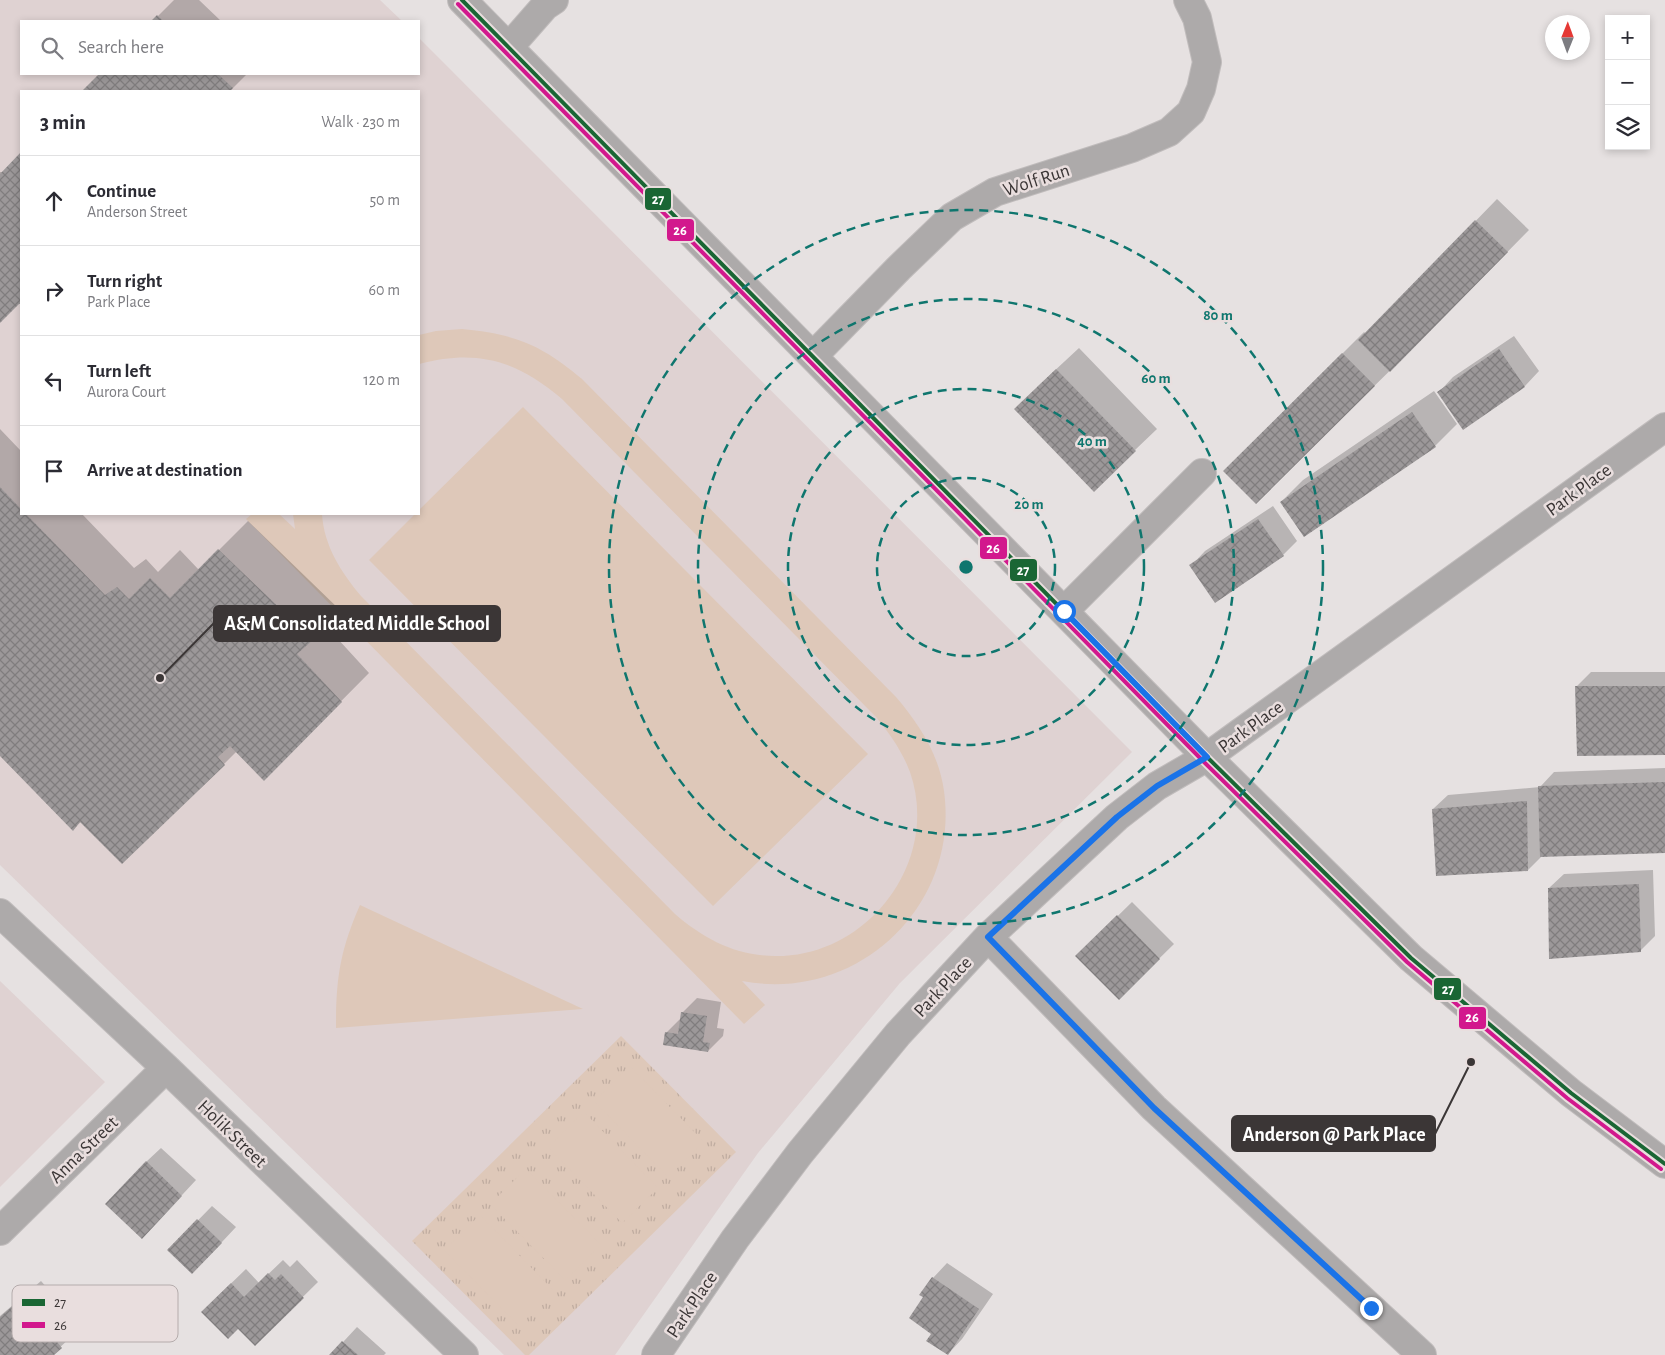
<!DOCTYPE html>
<html lang="en">
<head>
<meta charset="utf-8">
<style>
	body { margin:0; font-family:"Alegreya Sans",sans-serif; background:#f2f2f3; color:#2b2b33 }
	.controls { position:absolute; right:15px; top:15px; display:grid; overflow:hidden; border-radius:0px; box-shadow:0 2px 8px #0003 }
	.controls button { width:45px; height:45px; display:grid; place-items:center; padding:0; border:0; border-bottom:1px solid #e1e1e2; background:#fff; color:#2b2b33; font:25px sans-serif }
	.compass { position:absolute; left:1545px; top:15px; width:45px; height:45px; border-radius:50%; background:#fff; box-shadow:0 2px 8px #0003; rotate:1deg }
	.stop { position:absolute; width:15px; height:15px; margin:-11px; border:4px solid #1a73e8; border-radius:50%; background:#fff }
	.stop.end { background:#1a73e8; border-color:#fff; box-shadow:0 1px 5px #0008 }
	.list { margin:0; padding:0; list-style:none }
	h2 { display:flex; justify-content:space-between; align-items:center; height:65px; margin:0; padding:0 20px; font-size:21px }
	h2 small { font-size:16px; font-weight:400; color:#7c7c81 }
	.list li { display:grid; grid-template-columns:32px 1fr auto; gap:15px; align-items:center; box-sizing:border-box; height:90px; padding:0 20px; border-top:1px solid #e1e1e2 }
	.list b { display:block; font-size:19px; white-space:nowrap }
	.list p { margin:0; font-size:16px; white-space:nowrap; color:#7c7c81 }
	.list em { font-size:16px; font-style:normal; color:#7c7c81 }
	.icon { flex:none; width:28px; height:28px; fill:none; stroke:currentColor; stroke-width:2; stroke-linecap:round; stroke-linejoin:round }
	.map { position:relative; flex:none; width:1665px; height:1355px; overflow:hidden }
	.search { position:absolute; background:#fff; box-shadow:0 2px 8px #0003; left:20px; top:20px; width:400px; height:55px; display:flex; align-items:center; gap:12px; box-sizing:border-box; padding:0 18px; border-radius:0px; color:#7c7c81; font-size:19px }
	.panel { position:absolute; background:#fff; box-shadow:0 2px 8px #0003; left:20px; top:90px; width:400px; height:425px; border-radius:0px }
	.map>svg:first-child { display:block }
	.built { fill:#dfd2d2; fill-rule:evenodd }
	.park { fill:url(#park-tufts) }
	.pitch { fill:#dec8b9 }
	.shadow { fill:#0003 }
	.building { fill:url(#building-cross-hatch) }
	.lines { fill:none; stroke-linecap:round; stroke-linejoin:round }
	.minor-casing { stroke:#c0bcbc; stroke-width:30 }
	.minor { stroke:#adaaaa; stroke-width:28 }
	.bus-1-casing { stroke:#e9dede; stroke-width:8 }
	.bus-2-casing { stroke:#e9dede; stroke-width:8 }
	.bus-1 { stroke:#1a6634; stroke-width:4 }
	.bus-2 { stroke:#d2188d; stroke-width:4 }
	.route { stroke:#1a73e8; stroke-width:6 }
	.ring { fill:none; stroke:#0f766e; stroke-width:2.5; stroke-dasharray:9 6 }
	.labels { text-anchor:middle; stroke-width:5; stroke-linejoin:round; paint-order:stroke }
	.street-label { font-size:19px; fill:#3b3636; stroke:#e9dede }
	.key { fill:#e9dede; stroke:#b5acac; stroke-width:1 }
	.key-label { font-size:14px; fill:#3b3636 }
	.centre { fill:#0f766e; stroke:#e9dede; stroke-width:2.5 }
	.ring-label { font-size:15px; text-anchor:middle; font-weight:bold; fill:#0f766e; stroke:#e9dede; stroke-width:5; stroke-linejoin:round; paint-order:stroke }
	.leader { fill:none; stroke:#3b3636; stroke-width:2 }
	.callout-dot { fill:#3b3636; stroke:#e9dede; stroke-width:2 }
	.callout { fill:#3b3636; stroke:#3b3636; stroke-width:2 }
	.callout-label { font-size:20px; text-anchor:middle; font-weight:bold; fill:#fff }
	.line-badge { stroke:#e9dede; stroke-width:2 }
	.badge-label { font-size:14px; text-anchor:middle; font-weight:bold; fill:#fff }
</style>
</head>
<body>
<div class="map">
<svg width="1665" height="1355" viewBox="0 0 1665 1355">
	<defs>
		<pattern id="park-tufts" width="24" height="20" patternUnits="userSpaceOnUse" patternTransform="scale(1.25)"><rect width="24" height="20" fill="#dec8b9"/><path d="M3 7l-1-3M5 7V3M7 7l1-3M15 17l-1-3M17 17v-4M19 17l1-3" fill="none" stroke="#bfaca0"/></pattern>
		<pattern id="building-cross-hatch" width="8" height="8" patternUnits="userSpaceOnUse" patternTransform="scale(1.25)"><rect width="8" height="8" fill="#9c9899"/><path d="M0 0l8 8M0 8l8-8" fill="none" stroke="#807d7e"/></pattern>
	</defs>
	<rect width="100%" height="100%" fill="#e6e1e1"/>
	<!-- built -->
	<path class="built" d="M0,0H380L402,21H21V74H419V38L1132,752L900,983L758,1153L615,1355H504L0,865ZM21,91H419V514H21Z
		M0,981L105,1082L0,1187Z"/>
	<!-- park -->
	<path class="park" d="M621,1036L736,1152L529,1355H525L412,1241Z"/>
	<!-- pitch -->
	<path class="pitch" d="M462,329C515,334 542,345 582,379L896,697C919,724 939,754 944,791C960,907 856,1003 742,981L765,1005L744,1024L246,519L252,514H279L295,529L293,514H322C324,546 341,572 361,596L675,914C704,939 736,956 775,956C868,957 941,861 910,772C902,751 890,734 876,717L562,399C516,360 477,349 419,364V335L436,331Z
		M523,407L868,754L713,906L369,560L415,514H419V510Z
		M360,905L583,1009L336,1028C336,978 340,951 360,905Z
		M630,1066L704,1142L668,1177L594,1101Z
		M584,1112L658,1188L622,1223L548,1147Z
		M526,1169L601,1245L565,1280L490,1204Z
		M480,1215L554,1291L519,1326L444,1250Z"/>
	<!-- shadow -->
	<path class="shadow" d="M174,0H199L221,21H153Z
		M101,74H247L230,91H83Z
		M21,154V303H18L0,321V172H4Z
		M1497,199L1529,230L1412,349L1256,502L1225,471L1364,332L1366,334Z
		M1514,336L1539,371L1525,386L1464,428L1439,392L1453,377Z
		M1079,348L1157,429L1135,450L1037,387Z
		M1434,391L1457,424L1435,446L1281,502L1303,480Z
		M0,429L21,451V514H82L134,568L146,559L158,572L180,550L199,570L248,521L341,611L326,626L369,673L264,779L237,751L224,764L82,821L73,829L0,754Z
		M1273,506L1297,541L1283,555L1191,566L1205,551Z
		M1591,672H1665V754L1576,687Z
		M1665,768V851L1542,856L1528,870L1433,809L1448,795L1540,787L1554,772Z
		M1653,870L1655,936L1641,950L1549,888L1564,874Z
		M1132,902L1174,944L1119,998L1077,956Z
		M697,998L721,1002L717,1028L724,1029L723,1036L708,1051L666,1033L681,1018L682,1013Z
		M161,1148L196,1180L156,1223L146,1162Z
		M212,1206L236,1227L207,1258L169,1250Z
		M283,1260L290,1267L297,1260L318,1282L255,1344L217,1297L246,1269L259,1283Z
		M947,1263L993,1294L962,1339L948,1354L933,1333L925,1297L933,1278Z
		M41,1281L69,1313L64,1318L76,1332L52,1355H1L0,1316Z
		M357,1327L386,1353L384,1355H331Z"/>
	<!-- building -->
	<path class="building" d="M157,15L163,21H151Z
		M99,74H218L233,88L230,91H82Z
		M21,152V304H19L0,323V174Z
		M1475,220L1508,252L1390,372L1358,340Z
		M1499,349L1525,387L1463,430L1437,392Z
		M1342,353L1375,386L1256,504L1223,471Z
		M1056,369L1136,451L1094,492L1014,409Z
		M1412,412L1436,447L1304,537L1280,502Z
		M0,487L21,509V514H26L105,595L117,587L129,599L150,578L170,598L218,549L313,640L297,654L342,702L264,781L230,746L218,757L225,765L122,864L80,822L73,831L0,756Z
		M1258,519L1284,556L1215,603L1189,565Z
		M1575,686H1665V755L1577,756Z
		M1665,782V853L1540,857L1538,786Z
		M1527,801L1528,871L1436,876L1432,809Z
		M1639,884L1641,952L1549,959L1548,888Z
		M1117,915L1160,959L1119,1000L1075,956Z
		M681,1012L707,1016L703,1042L710,1043L708,1052L663,1045L665,1032L678,1034Z
		M146,1161L182,1196L142,1239L105,1204Z
		M197,1219L222,1243L192,1274L167,1250Z
		M268,1273L275,1280L281,1274L304,1298L255,1346L238,1329L228,1339L201,1312L231,1283L244,1297Z
		M932,1277L979,1309L948,1355L926,1341L931,1334L909,1318L923,1297L919,1295Z
		M26,1294L55,1328L50,1333L62,1348L54,1355H0V1317Z
		M342,1341L358,1355H329Z"/>
	<g class="lines">
		<!-- minor casing -->
		<g class="minor-casing">
			<path id="minor" d="M462,0L1207,757L1411,958L1571,1093L1665,1164
				M509,47L545,6L554,0
				M813,356L899,268L952,217L995,192L1132,148L1169,132L1191,112L1201,89L1207,62L1197,18L1188,0
				M1064,611L1202,473
				M0,913L166,1068L464,1355
				M988,937L1154,1108L1422,1355
				M0,1231L166,1068
				M656,1355L735,1239L800,1153L898,1034L988,937L1117,817L1157,786L1207,757L1240,733L1665,427"/>
		</g>
		<!-- minor -->
		<use href="#minor" class="minor"/>
		<!-- bus-1 casing -->
		<g class="bus-1-casing">
			<path id="bus-1" d="M462,0L1207,757L1411,958L1571,1093L1665,1164"/>
		</g>
		<!-- bus-2 casing -->
		<g class="bus-2-casing">
			<path id="bus-2" d="M458,4L1203,761L1407,962L1567,1098L1661,1169"/>
		</g>
		<!-- bus-1 -->
		<use href="#bus-1" class="bus-1"/>
		<!-- bus-2 -->
		<use href="#bus-2" class="bus-2"/>
	</g>
	<g class="lines">
		<!-- route -->
		<path class="route" d="M1064,611L1207,757L1157,786L1117,817L988,937L1154,1108L1371,1308"/>
	</g>
	<!-- distance rings -->
	<g class="ring">
		<circle cx="966" cy="567" r="89"/>
		<circle cx="966" cy="567" r="178"/>
		<circle cx="966" cy="567" r="268"/>
		<circle cx="966" cy="567" r="357"/>
	</g>
	<g class="labels">
		<!-- street labels -->
		<g class="street-label">
			<text transform="translate(1036 179) rotate(-18)" y="7">Wolf Run</text>
			<text transform="translate(1578 489) rotate(-36)" y="7">Park Place</text>
			<text transform="translate(1250 726) rotate(-36)" y="7">Park Place</text>
			<text transform="translate(942 986) rotate(-47)" y="7">Park Place</text>
			<text transform="translate(233 1133) rotate(44)" y="7">Holik Street</text>
			<text transform="translate(83 1149) rotate(-44)" y="7">Anna Street</text>
			<text transform="translate(691 1304) rotate(-56)" y="7">Park Place</text>
		</g>
	</g>
	<!-- legend -->
	<rect x="12" y="1285" width="166" height="57" rx="8" class="key"/>
	<rect x="22" y="1299" width="23" height="7" fill="#1a6634"/>
	<rect x="22" y="1322" width="23" height="6" fill="#d2188d"/>
	<g class="key-label">
		<text x="54" y="1307">27</text>
		<text x="54" y="1330">26</text>
	</g>
	<circle cx="966" cy="567" r="8" class="centre"/>
	<g class="ring-label">
		<text x="1218" y="320">80 m</text>
		<text x="1156" y="383">60 m</text>
		<text x="1092" y="446">40 m</text>
		<text x="1029" y="509">20 m</text>
	</g>
	<!-- callouts -->
	<path class="leader" d="M160 678L214 623M1471 1062L1435 1134"/>
	<g class="callout-dot">
		<circle cx="160" cy="678" r="5"/>
		<circle cx="1471" cy="1062" r="5"/>
	</g>
	<g class="callout">
		<rect x="214" y="606" width="286" height="35" rx="5"/>
		<rect x="1232" y="1116" width="203" height="35" rx="5"/>
	</g>
	<g class="callout-label">
		<text x="357" y="630">A&amp;M Consolidated Middle School</text>
		<text x="1334" y="1141">Anderson @ Park Place</text>
	</g>
	<g class="line-badge">
		<rect x="644" y="187" width="28" height="24" rx="5" fill="#1a6634"/>
		<rect x="666" y="218" width="29" height="24" rx="5" fill="#d2188d"/>
		<rect x="979" y="536" width="29" height="24" rx="5" fill="#d2188d"/>
		<rect x="1009" y="558" width="29" height="24" rx="5" fill="#1a6634"/>
		<rect x="1433" y="977" width="29" height="24" rx="5" fill="#1a6634"/>
		<rect x="1458" y="1006" width="29" height="24" rx="5" fill="#d2188d"/>
	</g>
	<g class="badge-label">
		<text x="658" y="204">27</text>
		<text x="680" y="235">26</text>
		<text x="993" y="553">26</text>
		<text x="1023" y="575">27</text>
		<text x="1448" y="994">27</text>
		<text x="1472" y="1022">26</text>
	</g>
</svg>
<div class="controls">
<button>+</button>
<button>−</button>
<button><svg class="icon" aria-label="layers" viewBox="0 0 24 24"><path d="M12 4l9 5-9 5-9-5zM3 14l9 5 9-5"/></svg></button>
</div>
<svg class="compass" viewBox="-18 -18 36 36"><path d="M0-13l5 13h-10z" fill="#e53935"/><path d="M0 13l5-13h-10z" fill="#7c7c81"/></svg>
<div class="stop" style="left:1064px;top:611px"></div>
<div class="stop end" style="left:1371px;top:1308px"></div>
<div class="search"><svg class="icon" aria-label="search" viewBox="0 0 24 24"><circle cx="10" cy="10" r="6"/><path d="M15 15l6 6"/></svg>Search here</div>
<section class="panel">
<h2>3 min<small>Walk · 230 m</small></h2>
<ul class="list">
<li><svg class="icon" aria-label="ahead" viewBox="0 0 24 24"><path d="M12 20V5M6 11l6-6 6 6"/></svg><div><b>Continue</b><p>Anderson Street</p></div><em>50 m</em></li>
<li><svg class="icon" aria-label="right" viewBox="0 0 24 24"><path d="M7 20v-9h11M14 6l5 5-5 5"/></svg><div><b>Turn right</b><p>Park Place</p></div><em>60 m</em></li>
<li><svg class="icon" aria-label="left" viewBox="0 0 24 24"><path d="M17 20v-9H6M10 6l-5 5 5 5"/></svg><div><b>Turn left</b><p>Aurora Court</p></div><em>120 m</em></li>
<li><svg class="icon" aria-label="arrive" viewBox="0 0 24 24"><path d="M6 21V4h12l-3 4 3 4H6"/></svg><div><b>Arrive at destination</b></div></li>
</ul>
</section>
</div>
</body>
</html>
